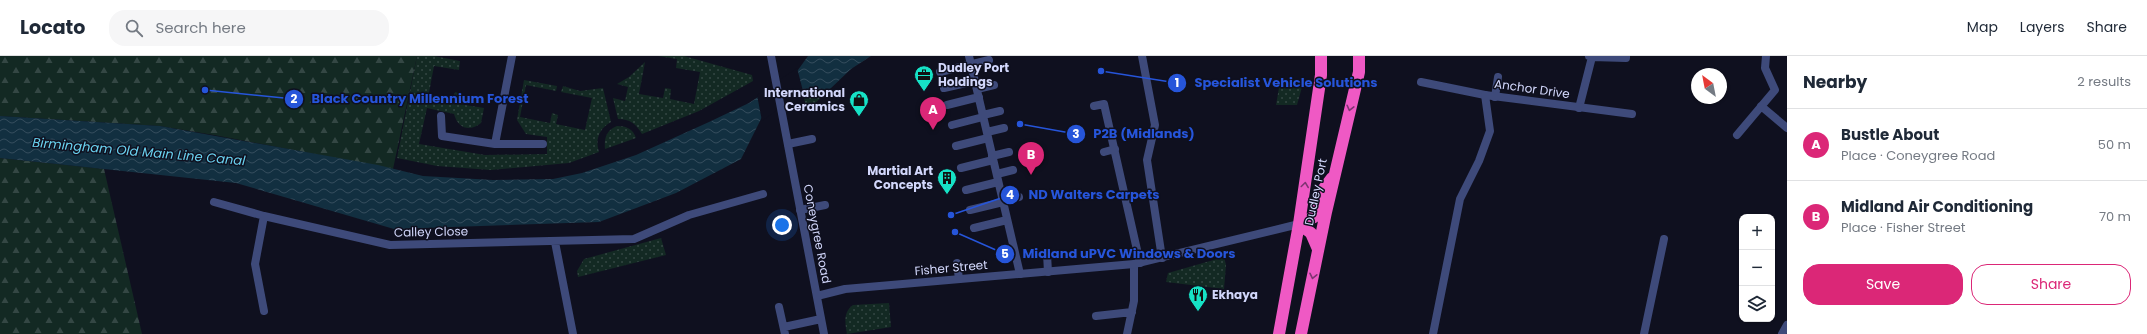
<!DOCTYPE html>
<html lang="en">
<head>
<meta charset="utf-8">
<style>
	body { margin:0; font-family:Poppins,sans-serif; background:#f6f6f7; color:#1f2937 }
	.controls { position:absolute; right:12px; bottom:12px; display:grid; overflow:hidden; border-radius:8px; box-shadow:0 1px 3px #0004 }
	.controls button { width:36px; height:36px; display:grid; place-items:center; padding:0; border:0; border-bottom:1px solid #e0e1e3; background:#fff; color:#1f2937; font:20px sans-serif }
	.compass { position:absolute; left:1691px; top:12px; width:36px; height:36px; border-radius:50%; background:#fff; box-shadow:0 1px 3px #0004; rotate:328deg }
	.you { position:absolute; left:782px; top:169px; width:14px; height:14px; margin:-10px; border:3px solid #fff; border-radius:50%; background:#1a73e8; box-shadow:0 0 0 6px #1a73e833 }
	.badge { display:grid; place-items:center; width:26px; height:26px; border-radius:50%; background:#db2777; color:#fff; font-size:13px; font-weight:700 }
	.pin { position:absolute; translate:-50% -33px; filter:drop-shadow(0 1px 2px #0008) }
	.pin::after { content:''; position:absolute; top:21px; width:14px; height:12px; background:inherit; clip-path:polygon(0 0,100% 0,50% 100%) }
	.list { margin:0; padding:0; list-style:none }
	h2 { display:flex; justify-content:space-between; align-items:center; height:52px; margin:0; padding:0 16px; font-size:17px }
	h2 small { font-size:13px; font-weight:400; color:#747a83 }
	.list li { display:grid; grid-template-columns:26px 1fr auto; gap:12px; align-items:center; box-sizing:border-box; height:72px; padding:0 16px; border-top:1px solid #e0e1e3 }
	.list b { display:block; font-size:15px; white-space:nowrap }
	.list p { margin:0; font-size:13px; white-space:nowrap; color:#747a83 }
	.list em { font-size:13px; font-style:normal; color:#747a83 }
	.actions { display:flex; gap:8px; padding:12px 16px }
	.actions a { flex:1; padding:9px 0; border:1px solid #db2777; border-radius:16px; text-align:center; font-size:14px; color:#db2777 }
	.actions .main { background:#db2777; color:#fff }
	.icon { flex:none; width:22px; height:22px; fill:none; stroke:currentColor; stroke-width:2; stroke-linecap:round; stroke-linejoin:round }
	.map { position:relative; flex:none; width:1787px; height:278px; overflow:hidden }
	header { display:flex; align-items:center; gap:24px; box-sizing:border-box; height:56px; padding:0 20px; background:#fff; border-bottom:1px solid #e0e1e3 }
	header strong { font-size:19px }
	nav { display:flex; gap:22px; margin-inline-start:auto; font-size:14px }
	.search { width:280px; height:36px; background:#f6f6f7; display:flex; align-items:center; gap:10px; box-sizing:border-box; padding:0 14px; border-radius:16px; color:#747a83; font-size:15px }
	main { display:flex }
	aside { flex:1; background:#fff }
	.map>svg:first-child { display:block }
	.grass { fill:url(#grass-dots) }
	.forest { fill:url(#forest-firs) }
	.water { fill:url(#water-waves) }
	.pier { fill:#0f101f }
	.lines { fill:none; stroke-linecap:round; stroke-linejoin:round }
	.lane { stroke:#3e4a7a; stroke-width:8 }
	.street { stroke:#3e4a7a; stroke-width:8 }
	.highway { stroke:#ef59c4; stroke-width:12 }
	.oneway { stroke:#7f3472 }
	.labels { text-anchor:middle; stroke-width:3; stroke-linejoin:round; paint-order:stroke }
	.poi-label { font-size:12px; font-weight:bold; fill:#d2d7fb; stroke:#0f101f; text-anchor:start }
	.street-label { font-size:12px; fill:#d2d7fb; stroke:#0f101f }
	.water-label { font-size:13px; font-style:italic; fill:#6ad2f0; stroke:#0f101f }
	.leader { fill:none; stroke:#2655da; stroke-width:1.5 }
	.callout-dot { fill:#2655da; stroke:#0f101f; stroke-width:1.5 }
	.mark-label { font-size:12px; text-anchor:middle; font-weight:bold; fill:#fff }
	.callout-label { font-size:13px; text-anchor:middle; font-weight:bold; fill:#2655da; stroke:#0f101f; stroke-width:3; stroke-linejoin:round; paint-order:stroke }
</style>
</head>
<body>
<header>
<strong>Locato</strong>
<div class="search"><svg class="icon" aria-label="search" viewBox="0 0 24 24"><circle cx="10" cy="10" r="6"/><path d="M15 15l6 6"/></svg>Search here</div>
<nav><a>Map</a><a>Layers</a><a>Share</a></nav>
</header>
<main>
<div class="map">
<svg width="1787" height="278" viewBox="0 0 1787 278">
	<defs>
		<pattern id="grass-dots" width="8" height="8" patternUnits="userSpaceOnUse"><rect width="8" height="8" fill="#132923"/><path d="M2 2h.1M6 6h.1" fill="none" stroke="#344744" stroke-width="1.8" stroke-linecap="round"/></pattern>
		<pattern id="forest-firs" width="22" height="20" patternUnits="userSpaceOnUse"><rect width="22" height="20" fill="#132923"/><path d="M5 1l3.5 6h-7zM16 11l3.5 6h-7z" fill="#344744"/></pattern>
		<pattern id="water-waves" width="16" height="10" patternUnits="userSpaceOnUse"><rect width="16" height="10" fill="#122f40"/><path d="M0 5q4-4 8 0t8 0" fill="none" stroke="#344c5c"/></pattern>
	</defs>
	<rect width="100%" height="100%" fill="#0f101f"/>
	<!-- grass -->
	<path class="grass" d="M417,0H434L460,5L459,14L434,10L428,42L453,46L455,36L461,38L459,48L484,52L481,67C470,76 458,73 454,58L427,52L419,88L485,99L547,98V81L526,78L517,64L524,24L557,30L556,35L526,29L520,61L550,67L552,57L558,59L556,68L585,74L592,42L561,36L563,30L580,35L603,32L611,66C599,73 595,83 599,96L569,107L491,114L437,110L397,102Z
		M658,0H684L752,19L753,25L699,55L642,78C636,68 630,63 618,63L613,42L625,45L628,31L617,28L629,21L645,6L639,38L663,42L665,32L671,33L670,43L694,48L700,16L676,12L677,3Z
		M1280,26L1302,31L1297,49H1276Z
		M802,33H830L807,55Z
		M617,70C627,70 633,73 636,82L605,93C604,83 606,74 617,70Z
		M661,182L666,199L578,221L577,215L584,203Z
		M1224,201L1226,209L1224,233L1166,226L1168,217Z
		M889,247L891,271L847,278C845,267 843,256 853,249Z"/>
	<!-- forest -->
	<path class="forest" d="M0,0H417L393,113L214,79L160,70L0,60Z
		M0,102L104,113L142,278H0Z"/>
	<!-- water -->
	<path class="water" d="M808,0H871L851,13L830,33H802L762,61L741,103L676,137L599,166L394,173L236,127L0,102V60L160,70L378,109L423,120L493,124L553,123L582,117L636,99L709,66L749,47L798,14Z"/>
	<!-- pier -->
	<path class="pier" d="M797,12L803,35L762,65L757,39Z"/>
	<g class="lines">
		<!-- lane -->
		<path class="lane" d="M969,0L1020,218
			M1142,0L1155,69L1147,104L1162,202
			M1592,1L1626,2V0
			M940,16L989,4
			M1421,26L1485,39
			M944,32L975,25
			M977,33L994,29
			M1495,41L1498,21
			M947,49L979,41
			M1094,50L1104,48L1140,207
			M1579,52L1592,1L1589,0
			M983,59L1000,55
			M952,69L983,61
			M987,76L1004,72
			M788,88L812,83
			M956,90L988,82
			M1104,96L1115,93
			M992,100L1009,96
			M961,112L993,104
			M997,118L1013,114
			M966,134L998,126
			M1003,144L1019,141
			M800,154L825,149
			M970,154L1003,146
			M974,172L1007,164
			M1047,198L1048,216
			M957,207L959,223
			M1096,260L1132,256
			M1127,278L1134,245V208"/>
		<!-- street -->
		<path class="street" d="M771,0L824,278
			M1761,50L1787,72
			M441,60L442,80L495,88H543
			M1737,79L1775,34L1765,12L1766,0
			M495,88L512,0
			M214,146L264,160L390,189L634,183L689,159L763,138
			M264,160L255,208L264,255
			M555,186L573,278
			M817,240L845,233L1134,208L1299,168
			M779,251L785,278
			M784,271L821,263
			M1433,278L1460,143L1479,105L1490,75L1485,39L1632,58
			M1644,278L1664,183
			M1782,278L1787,269"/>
		<!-- highway -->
		<path class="highway" d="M1299,168L1314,161L1319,139L1332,122
			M1299,168L1311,177L1318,193
			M1279,278L1299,168L1321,19V0
			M1301,278L1326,156L1359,16V0"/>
	</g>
	<!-- one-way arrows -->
	<defs><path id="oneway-chevron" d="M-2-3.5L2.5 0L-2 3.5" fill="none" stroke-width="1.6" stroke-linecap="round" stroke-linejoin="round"/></defs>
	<g class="oneway">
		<use href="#oneway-chevron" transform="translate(1350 52) rotate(104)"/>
		<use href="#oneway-chevron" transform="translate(1305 129) rotate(-82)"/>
		<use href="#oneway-chevron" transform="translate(1313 220) rotate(102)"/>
	</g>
	<!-- icons -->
	<defs>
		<g id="office-pin" transform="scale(1)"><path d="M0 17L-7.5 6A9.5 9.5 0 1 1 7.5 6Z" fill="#16e2c6" stroke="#0f101f"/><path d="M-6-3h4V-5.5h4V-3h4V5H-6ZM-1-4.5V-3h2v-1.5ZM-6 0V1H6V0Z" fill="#111"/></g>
		<g id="shop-pin" transform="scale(1)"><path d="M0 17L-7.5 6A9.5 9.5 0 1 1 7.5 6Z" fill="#16e2c6" stroke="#0f101f"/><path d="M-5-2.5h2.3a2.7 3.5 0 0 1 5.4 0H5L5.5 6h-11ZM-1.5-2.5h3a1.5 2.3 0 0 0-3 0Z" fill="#111"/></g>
		<g id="building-pin" transform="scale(1)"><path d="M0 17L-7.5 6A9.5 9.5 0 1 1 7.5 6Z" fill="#16e2c6" stroke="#0f101f"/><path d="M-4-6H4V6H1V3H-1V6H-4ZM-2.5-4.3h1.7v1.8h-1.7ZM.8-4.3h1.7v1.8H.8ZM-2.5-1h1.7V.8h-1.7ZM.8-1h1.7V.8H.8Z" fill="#111"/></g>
		<g id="restaurant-pin" transform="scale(1)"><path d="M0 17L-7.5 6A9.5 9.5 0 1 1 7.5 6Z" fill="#16e2c6" stroke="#0f101f"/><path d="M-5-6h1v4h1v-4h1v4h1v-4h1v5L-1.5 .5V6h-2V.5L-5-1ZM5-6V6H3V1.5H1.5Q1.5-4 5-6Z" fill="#111"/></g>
	</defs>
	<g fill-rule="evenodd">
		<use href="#office-pin" x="924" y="19"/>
		<use href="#shop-pin" x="859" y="44"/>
		<use href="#building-pin" x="947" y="122"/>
		<use href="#restaurant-pin" x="1198" y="239"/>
	</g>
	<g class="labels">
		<!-- poi labels -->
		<g class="poi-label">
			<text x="938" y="16">Dudley Port<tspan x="938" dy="14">Holdings</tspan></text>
			<text x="845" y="41" text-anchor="end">International<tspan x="845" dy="14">Ceramics</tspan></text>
			<text x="933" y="119" text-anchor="end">Martial Art<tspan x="933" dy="14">Concepts</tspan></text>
			<text x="1212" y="243">Ekhaya</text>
		</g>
		<!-- street labels -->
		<g class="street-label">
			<text transform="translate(1532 33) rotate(8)" y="4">Anchor Drive</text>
			<text transform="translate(1316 136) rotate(-78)" y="4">Dudley Port</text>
			<text transform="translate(431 176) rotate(-1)" y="4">Calley Close</text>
			<text transform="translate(817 178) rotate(79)" y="4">Coneygree Road</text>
			<text transform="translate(951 212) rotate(-5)" y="4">Fisher Street</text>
		</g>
		<!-- water labels -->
		<g class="water-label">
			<text transform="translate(139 95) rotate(5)" y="5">Birmingham Old Main Line Canal</text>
		</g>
	</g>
	<!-- callouts -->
	<path class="leader" d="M1101 15L1177 27M205 34L294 43M1020 68L1076 78M951 159L1010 139M955 176L1005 198"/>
	<g class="callout-dot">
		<circle cx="1101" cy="15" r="4"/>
		<circle cx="205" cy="34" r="4"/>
		<circle cx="1020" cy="68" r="4"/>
		<circle cx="951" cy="159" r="4"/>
		<circle cx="955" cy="176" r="4"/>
		<circle cx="1177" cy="27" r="10"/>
		<circle cx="294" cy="43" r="10"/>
		<circle cx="1076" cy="78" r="10"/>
		<circle cx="1010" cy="139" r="10"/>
		<circle cx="1005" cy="198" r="10"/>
	</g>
	<g class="mark-label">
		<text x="1177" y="31">1</text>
		<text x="294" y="47">2</text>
		<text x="1076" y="82">3</text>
		<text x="1010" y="143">4</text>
		<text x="1005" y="202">5</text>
	</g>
	<g class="callout-label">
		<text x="1286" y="31">Specialist Vehicle Solutions</text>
		<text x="420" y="47">Black Country Millennium Forest</text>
		<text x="1144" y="82">P2B (Midlands)</text>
		<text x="1094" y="143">ND Walters Carpets</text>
		<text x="1129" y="202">Midland uPVC Windows &amp; Doors</text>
	</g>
</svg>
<div class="controls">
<button>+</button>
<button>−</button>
<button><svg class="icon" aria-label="layers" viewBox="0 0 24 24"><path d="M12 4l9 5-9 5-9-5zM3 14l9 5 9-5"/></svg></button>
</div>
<svg class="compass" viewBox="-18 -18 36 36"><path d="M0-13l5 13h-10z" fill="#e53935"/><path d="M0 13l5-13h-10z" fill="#747a83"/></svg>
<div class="you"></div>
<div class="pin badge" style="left:933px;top:74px">A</div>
<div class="pin badge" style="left:1031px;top:119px">B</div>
</div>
<aside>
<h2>Nearby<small>2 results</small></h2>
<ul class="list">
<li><span class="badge">A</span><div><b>Bustle About</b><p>Place · Coneygree Road</p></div><em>50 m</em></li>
<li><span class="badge">B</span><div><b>Midland Air Conditioning</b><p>Place · Fisher Street</p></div><em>70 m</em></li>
</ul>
<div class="actions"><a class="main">Save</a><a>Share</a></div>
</aside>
</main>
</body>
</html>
